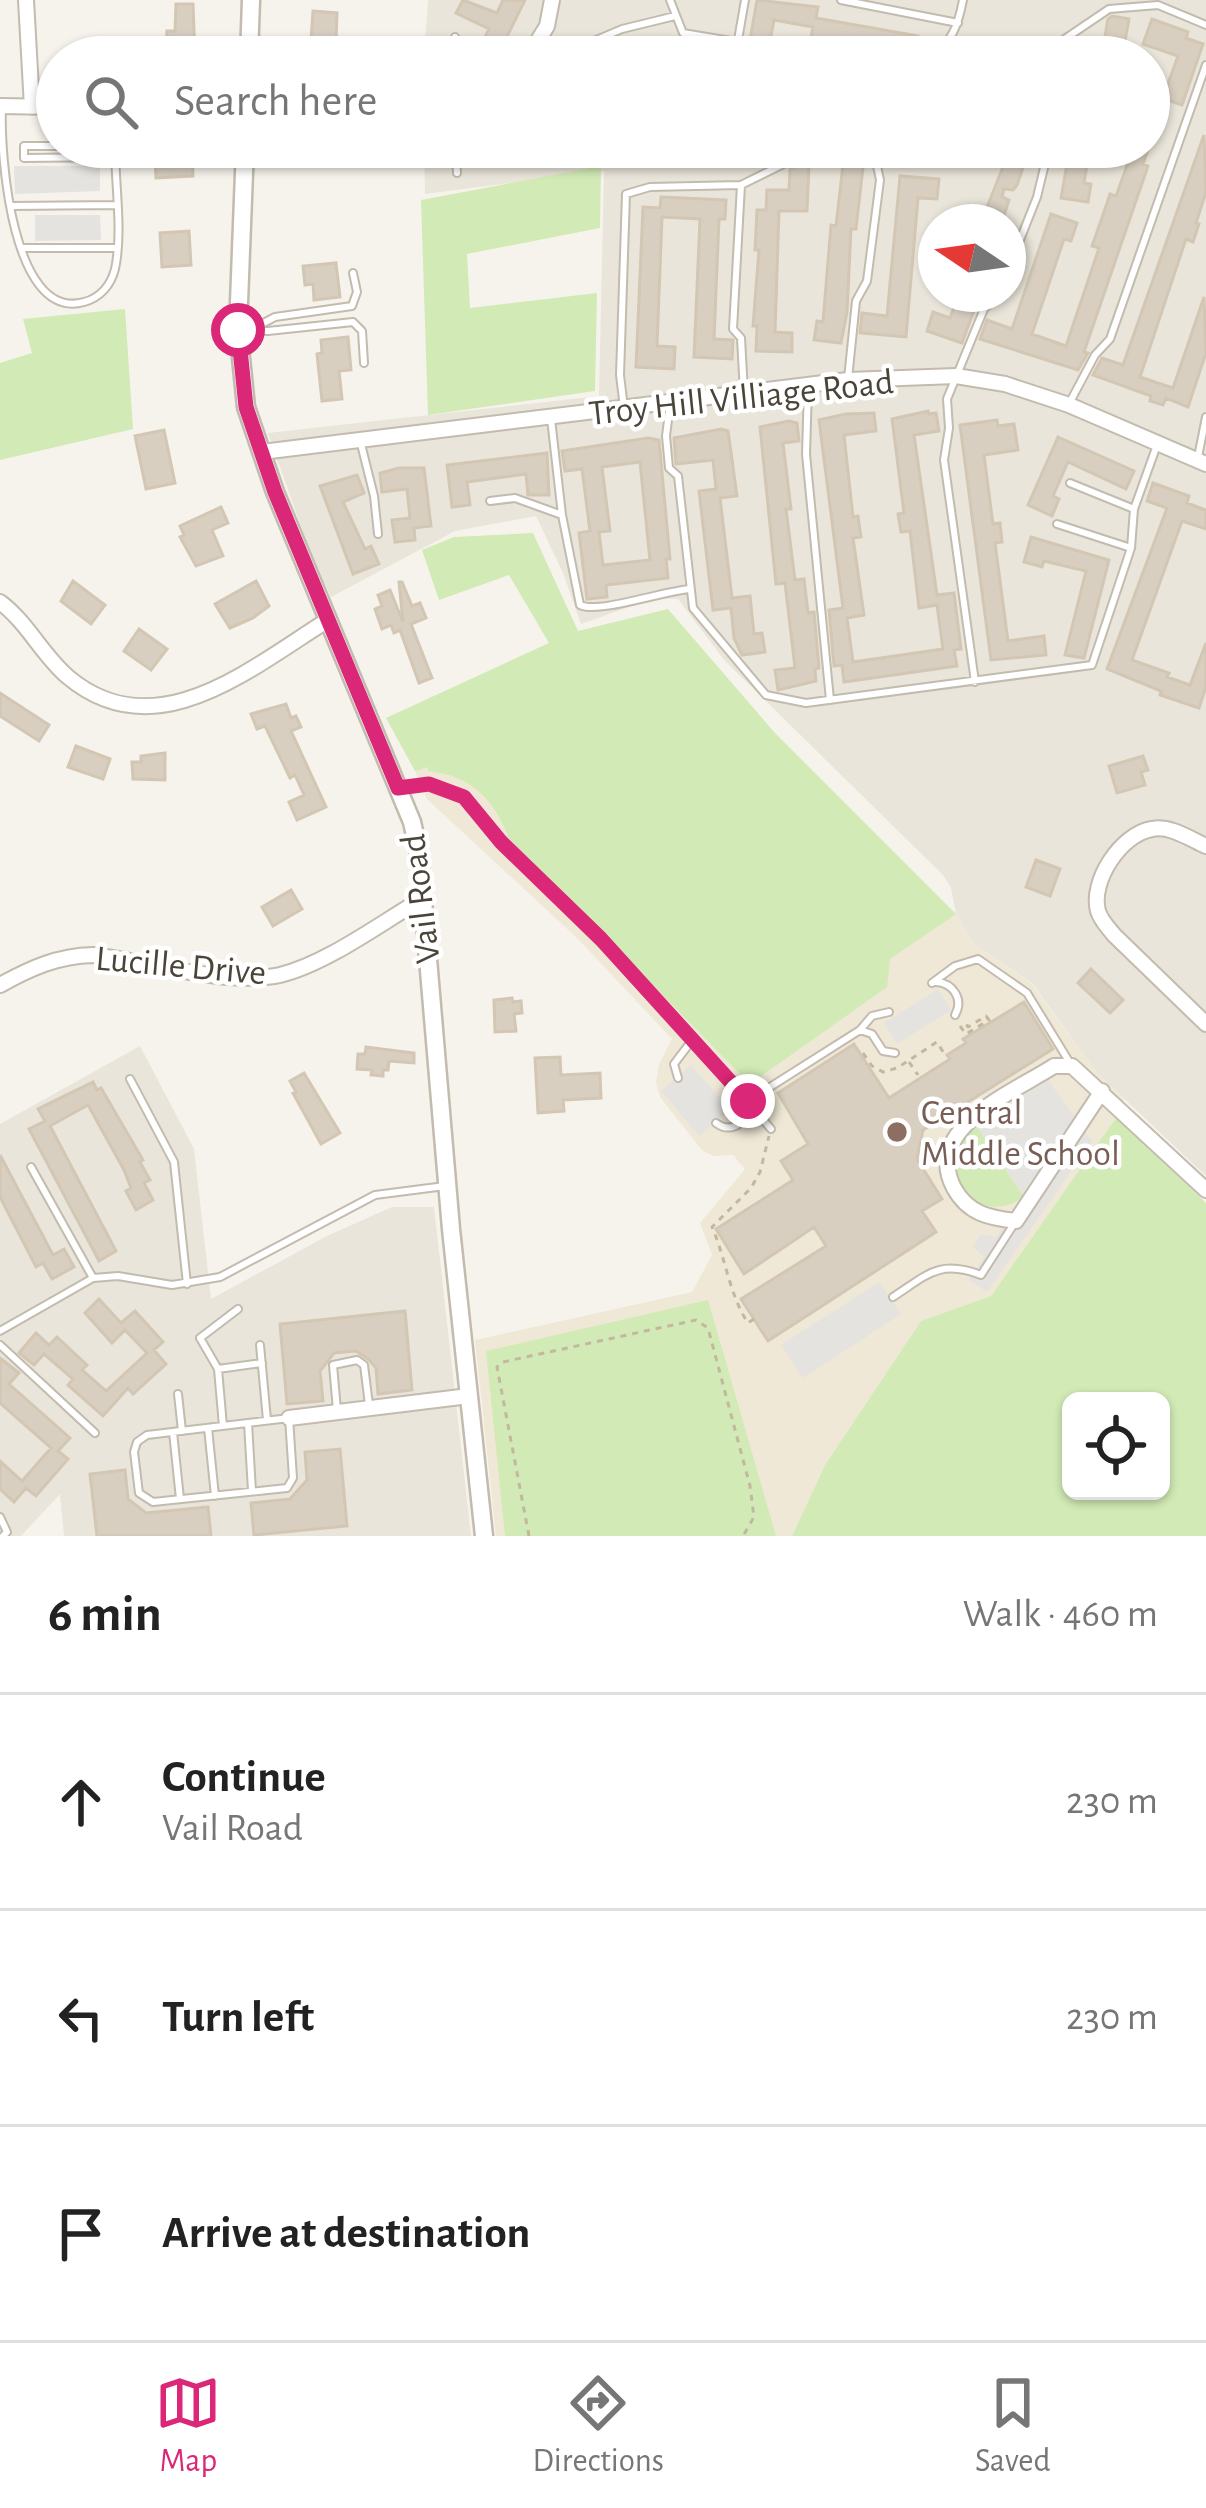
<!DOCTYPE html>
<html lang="en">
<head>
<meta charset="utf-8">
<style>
	body { margin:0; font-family:"Alegreya Sans",sans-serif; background:#f6f6f6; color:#222 }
	.controls { position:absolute; right:36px; bottom:36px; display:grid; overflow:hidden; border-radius:18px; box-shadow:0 3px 9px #0004 }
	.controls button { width:108px; height:108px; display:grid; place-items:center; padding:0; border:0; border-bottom:3px solid #e0e0e0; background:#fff; color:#222; font:60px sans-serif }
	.compass { position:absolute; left:918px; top:204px; width:108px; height:108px; border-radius:50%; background:#fff; box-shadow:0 3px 9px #0004; rotate:283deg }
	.stop { position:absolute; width:36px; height:36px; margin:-27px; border:9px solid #db2777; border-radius:50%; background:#fff }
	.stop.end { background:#db2777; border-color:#fff; box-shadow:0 3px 12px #0008 }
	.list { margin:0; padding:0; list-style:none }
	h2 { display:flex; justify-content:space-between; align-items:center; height:156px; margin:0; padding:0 48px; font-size:51px }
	h2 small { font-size:39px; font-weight:400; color:#767676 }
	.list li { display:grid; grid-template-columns:78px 1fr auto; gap:36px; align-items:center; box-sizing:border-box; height:216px; padding:0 48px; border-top:3px solid #e0e0e0 }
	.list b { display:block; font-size:45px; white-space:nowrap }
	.list p { margin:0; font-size:39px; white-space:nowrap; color:#767676 }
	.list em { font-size:39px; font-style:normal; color:#767676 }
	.icon { flex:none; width:66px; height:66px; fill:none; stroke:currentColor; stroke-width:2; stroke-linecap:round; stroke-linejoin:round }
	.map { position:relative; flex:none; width:1206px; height:1536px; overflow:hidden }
	.search { position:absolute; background:#fff; box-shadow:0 3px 9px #0004; left:36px; right:36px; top:36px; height:132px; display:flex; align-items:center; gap:30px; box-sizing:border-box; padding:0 42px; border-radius:66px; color:#767676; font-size:45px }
	.sheet { height:804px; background:#fff }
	nav { display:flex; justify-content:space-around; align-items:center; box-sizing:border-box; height:168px; border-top:3px solid #e0e0e0; background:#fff; font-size:33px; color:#767676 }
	nav a { display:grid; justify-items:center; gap:6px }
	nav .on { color:#db2777 }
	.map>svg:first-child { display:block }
	.residential { fill:#eae5da; fill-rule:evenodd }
	.education { fill:#efe8d6 }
	.green { fill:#d2eab5; fill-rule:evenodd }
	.parking { fill:#e5e3e0 }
	.building { fill:#d8cfc1; stroke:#d3c7b4; stroke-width:3; fill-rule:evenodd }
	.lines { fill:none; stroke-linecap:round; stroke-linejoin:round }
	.service-casing { stroke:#c2bbae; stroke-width:10 }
	.minor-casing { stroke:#c2bbae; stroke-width:18 }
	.tertiary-casing { stroke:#c2bbae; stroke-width:21 }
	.path { stroke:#c4b79f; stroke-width:3; stroke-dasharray:6 6; stroke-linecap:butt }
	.service { stroke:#fff; stroke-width:6 }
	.minor { stroke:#fff; stroke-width:14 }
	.tertiary { stroke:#fff; stroke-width:16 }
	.route { stroke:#db2777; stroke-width:15 }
	.education-dot { fill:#8d6e63; stroke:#fff; stroke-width:4.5 }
	.labels { text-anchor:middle; stroke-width:9; stroke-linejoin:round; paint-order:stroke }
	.street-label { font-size:36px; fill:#4b4439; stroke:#fff }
	.education-label { font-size:36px; fill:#785e54; stroke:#fff; text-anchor:start }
</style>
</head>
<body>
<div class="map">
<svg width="1206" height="1536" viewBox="0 0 1206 1536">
	<rect width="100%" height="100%" fill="#f6f3ec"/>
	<!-- residential -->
	<path class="residential" d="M428,0H1206V1176L1097,1073L1032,983L974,944L956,914L951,888L943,875L725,661L678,599L655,598L581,624L563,573L536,516L455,531L331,597L310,552L268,433L599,396L604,171L425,194L424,147H1149V57H424ZM936,222H1008V294H936Z
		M140,1046L194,1149L211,1299L327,1236L392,1207H434L471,1536H64L60,1494L21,1536H0V1124Z"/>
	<!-- education -->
	<path class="education" d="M455,754L889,959L956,914L974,944L1031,983L1097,1073L1124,1099L1118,1115L991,1296L921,1321L825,1465L792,1536H496L475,1340L692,1292L712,1255L700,1223L745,1169L733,1155L713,1156L702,1150L660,1097L656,1083L659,1064L672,1039L578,939L427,799L415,771Z"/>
	<!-- green -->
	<path class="green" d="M601,166L600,228L467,254L470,308L597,293L595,391L428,415L421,200Z
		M125,309L133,429L0,460V363L32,353L23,319Z
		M533,533L578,631L668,609L775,733L956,914L890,959L887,987L760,1077L740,1074L509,838C493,798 472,776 428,771V767L415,771L386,718L549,643L509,575L439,600L422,550L454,537Z
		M1118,1115L1206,1203V1536H792L825,1465L921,1321L991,1296ZM1071,1401H1161V1491H1071Z
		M976,1125L1024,1197C974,1232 930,1164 976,1125Z
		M708,1300L776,1536H505L486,1351Z"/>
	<!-- parking -->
	<path class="parking" d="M14,166H100V191L15,194Z
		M35,215H100L101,240L35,241Z
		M938,989L951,1010L897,1044L884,1023Z
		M691,1065L730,1110L699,1136L661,1091Z
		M1048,1080L1092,1141L987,1292L969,1280L984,1257L973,1247L981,1234L996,1237L1024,1197L976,1125Z
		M879,1282L901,1314L803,1378L781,1345Z"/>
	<!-- building -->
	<path class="building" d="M463,0L497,13L503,0H525L497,57H475L489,29L456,13Z
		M757,0L818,7L816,18L918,36L915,56L811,38L813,27L774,20L767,57H747Z
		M176,4H193L195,57L166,56L167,31H175Z
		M313,11L337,13L336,42L311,40Z
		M1112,16L1129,19L1122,57H1084L1086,45L1103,48L1108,19Z
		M1152,19L1188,32L1186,38L1203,44L1182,105L1165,99L1151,140L1149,84L1166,89L1178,56L1143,44Z
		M1204,135L1206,192L1196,223L1199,224L1193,242L1186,239L1140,377L1173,388L1204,297L1206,353L1188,407L1166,398L1163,405L1150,401L1151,396L1093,375L1102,358L1123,365Z
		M483,147H549L550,154L485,162Z
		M845,147L865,150L856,229H851L847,312L841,343L814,340L817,321L823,322L831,225L836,226Z
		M1011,147H1030L1017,185L1013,190L1004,189L1002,197L1009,200L1002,222H981Z
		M1070,147H1090L1084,183L1091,184L1088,202L1061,198Z
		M1128,147H1149L1143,164L1148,166L1084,352L1088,353L1078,370L980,339L987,320L1012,329L1051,214L1077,223L1071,241L1064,239L1032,334L1066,346L1099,248L1092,246L1104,212L1110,194L1116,196L1129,160L1124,159Z
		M192,150L193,176L156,178L155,152Z
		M798,165H809L807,211H779L775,332L792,333V352L756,351L757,326H753L759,250H755L757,210H766L767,190H789L790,169Z
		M900,176L939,179L937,199L918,198L906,337L860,333L862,313L887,316Z
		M661,197L726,200L725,219H719L714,339L733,340L732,359L694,357L700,219L662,217L657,346L675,347L674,369L636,367L643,207L660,208Z
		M189,231L191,265L162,267L160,233Z
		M336,263L340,297L314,300L313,284L305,285L303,266Z
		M959,294H980L962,343L927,331L933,312L950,318Z
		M348,337L351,370L339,371L342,399L322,401L317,354L322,353L321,340Z
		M928,411L929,414L936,413L939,431L914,435L937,595L954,593L961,649L954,650L957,666L844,682L842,665L834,666L829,610L843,608L819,420L846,414L874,413L876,431L844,435L853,517L858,516L861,537L853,538L864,615L847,618L853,662L943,649L937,605L919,608L910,531L901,532L898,514L904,513L892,419Z
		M997,420L998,426L1014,424L1018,450L984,455L993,524L1000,523L1002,542L995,543L1008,641L1044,636L1046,655L991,660L960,425Z
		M789,421L797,423L799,441L783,443L791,509H786L795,580L804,579L808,613L814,612L819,668L815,669L816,681L778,690L775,670L795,668L785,583L776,584L760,427Z
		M721,429L728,431L737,496L720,498L732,598L750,596L754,634L762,633L765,652L742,655L734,638L731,608L713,610L699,491L716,489L713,460L676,464L674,438Z
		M164,430L175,483L146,489L135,436Z
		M1058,437L1134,471L1126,489L1068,462L1053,496L1059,499L1052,516L1028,505Z
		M648,438L659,440L670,559H666L668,578L606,585L607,597L587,599L579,533L590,531L582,469L565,471L562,451ZM640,462L650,560L603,565L599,532L610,531L602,467Z
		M547,453L549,495H528L526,474L467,482L470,505L452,507L447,465Z
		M399,468H424L431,526L414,528L415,540L395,542L392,520L410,518L407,489L382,492L380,473Z
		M357,475L364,493L343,502L365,549L371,546L379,564L353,574L320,486Z
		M1153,483L1189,496L1187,503L1206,510V529L1182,521L1132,660L1169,673L1167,677L1190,685L1206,643V687L1199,708L1160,695L1161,691L1107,669L1167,508L1147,501Z
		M221,507L228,523L212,530L223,556L196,566L180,537L184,535L180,526Z
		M1031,537L1109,560L1084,658L1065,655L1086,571L1044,561L1042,567L1024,562Z
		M73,581L105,605L91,624L61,601Z
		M256,581L269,606L253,618L230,628L215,604Z
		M399,582H402L412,606L420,603L426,618L411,624L432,678L419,683L400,630L394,633L391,625L382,629L375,609L382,606L378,595L390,590L403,622Z
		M139,629L167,649L151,670L124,651Z
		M0,693L49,725L39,741L0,716Z
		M286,704L291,718L296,716L301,727L291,731L326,807L297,820L289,802L304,795L295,775L290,778L265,726L257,729L251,714Z
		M76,746L110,759L103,779L68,767Z
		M165,753V780L133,779L132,762H141V756Z
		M1143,756L1148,770L1141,772L1145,785L1117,793L1109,766Z
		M1036,860L1060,869L1050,896L1026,887Z
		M291,890L302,909L273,926L262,907Z
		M1091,969L1123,1000L1110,1013L1078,983Z
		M512,998L513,1002L521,1001L522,1013L514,1014L516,1031L495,1032L494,1000Z
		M1024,1002L1053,1049L923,1130L917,1159L942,1199L922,1211L936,1232L768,1341L741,1299L826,1246L814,1227L744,1274L716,1229L793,1180L781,1161L808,1144L778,1093L854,1044L889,1098L950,1059L947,1055L966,1043L963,1039Z
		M366,1047L414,1053V1063L389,1061L388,1070H383V1076L371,1075L372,1070L357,1069L358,1054H365Z
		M560,1057L561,1075L600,1073L601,1098L563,1100L564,1111L538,1113L535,1058Z
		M304,1073L340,1133L321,1144L293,1093L296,1092L290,1081Z
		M93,1082L97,1090L101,1088L143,1160L140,1162L150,1180L144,1183L153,1200L136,1210L126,1191L131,1188L124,1170L88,1105L50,1126L116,1251L99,1261L29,1129L45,1121L38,1109Z
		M0,1155L53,1255L64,1249L74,1267L52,1279L43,1263L36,1267L0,1197Z
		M99,1299L121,1323L135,1311L163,1342L154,1350L166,1364L133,1394L128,1388L103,1416L68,1385L73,1379L44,1354L34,1365L19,1353L36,1333L49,1345L57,1337L87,1365L82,1370L106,1391L147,1353L125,1330L112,1343L85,1313Z
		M405,1311L412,1390L378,1394L376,1368L369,1360L356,1351L334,1353L320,1371L323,1401L287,1404L280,1324Z
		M0,1358L19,1373L9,1384L70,1438L58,1451L68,1459L36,1496L26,1488L14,1502L0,1489V1461L22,1481L51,1448L0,1403Z
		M340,1449L347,1526L254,1535L251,1503L290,1499L307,1480L305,1452Z
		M125,1470L128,1499L146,1513L208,1507L211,1536H97L90,1474Z"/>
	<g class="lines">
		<!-- service casing -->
		<g class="service-casing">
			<path id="service" d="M670,0L683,33L737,42
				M841,0L958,23
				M455,57V37
				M556,57L622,29L675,16
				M735,57L745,0
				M929,57C952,43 958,26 963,0
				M1038,57L1109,9L1158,5L1206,25
				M2,109C0,154 12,322 84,302C100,298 111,285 115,269C123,231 115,186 115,147
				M57,146H24V158L114,157
				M455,147L457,173
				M630,147L636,151L652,147
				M741,185L733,329L741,338L744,393
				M11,206L115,205
				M23,248H115
				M1008,270L1037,197L1049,147
				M241,328L268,331L353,322L362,331L364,363
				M254,328L275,317L352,306L357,292L353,273
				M848,379L856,301L867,281L880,180L873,147
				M808,387L806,454L830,700
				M1070,402L1095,355L1110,339L1206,65
				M670,404L666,436L669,468L678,476L693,608L766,695L806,703L1092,665L1131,548L1134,509L1157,445
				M624,408L620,375L626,194L650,187L741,185L818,147
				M551,419L562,515L580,605C598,614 663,591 690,589
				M361,444L374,496L378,534
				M1198,457L1206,417
				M1070,483L1134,509
				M490,501L515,498L562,515
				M1057,524L1131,548
				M975,682L944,460L949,428L947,399L984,309L999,294
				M401,788L429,784L464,797L501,842L663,1005L771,1129
				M936,982C953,983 964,999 955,1015
				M932,983L955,966L978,959L1027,993L1070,1063
				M860,1030L872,1034L883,1051L895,1053
				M678,1078L674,1064L693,1039
				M130,1079L174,1162L187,1284
				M748,1101L860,1030L872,1016L889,1012
				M716,1123C732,1135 743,1121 756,1111
				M31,1167L93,1278
				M893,1297C927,1275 939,1259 981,1275L1014,1224
				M0,1331L93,1278L118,1276L172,1285L220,1277L375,1195L445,1186
				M0,1345L95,1433
				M260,1345L267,1420
				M218,1369L262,1363
				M178,1394L182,1431
				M337,1410L333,1365L357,1360L364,1365L369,1405
				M289,1418L293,1478L287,1488L153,1502L139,1493L134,1452L137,1442L147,1435Z
				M248,1423L252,1491
				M223,1426L218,1369L200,1338L238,1309
				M208,1428L215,1496
				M173,1432L180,1499
				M0,1517L7,1532L3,1536"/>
		</g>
		<!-- minor casing -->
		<g class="minor-casing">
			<path id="minor" d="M26,0L32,107
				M528,57L547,26L552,0
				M0,106L57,107
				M245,161L327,147
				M262,452L848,380L956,376L1005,384L1069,405L1206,464
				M0,602C28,623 42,655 68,677C156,751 252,667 328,620
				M1206,846C1190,839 1170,825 1152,829C1121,834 1090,881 1098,911C1101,921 1108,927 1114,935L1206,1024
				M0,985C31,968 57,956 93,955C147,962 227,986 280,975C326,964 381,923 422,899
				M1102,1091L1016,1221C990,1218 968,1214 954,1188C922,1128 1014,1092 1054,1066H1072L1206,1190
				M289,1418L469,1396"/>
		</g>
		<!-- tertiary casing -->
		<g class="tertiary-casing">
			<path id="tertiary" d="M249,57L251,0
				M245,147L238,328L246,407L275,492L412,822L419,853L451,1229L484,1536"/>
		</g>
		<!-- path -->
		<path class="path" d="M960,1026L966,1034L989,1020L986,1016L968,1027L965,1022
			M863,1053L872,1066L883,1072L897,1068L937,1042L945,1055
			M909,1062L918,1075
			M920,1144L934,1147
			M754,1319L748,1323C729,1294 726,1259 712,1227L751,1188L760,1172L769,1136
			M529,1536L497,1367L503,1362L696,1320L708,1328L750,1486L754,1517L743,1536"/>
		<!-- service -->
		<use href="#service" class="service"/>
		<!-- minor -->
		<use href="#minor" class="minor"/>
		<!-- tertiary -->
		<use href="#tertiary" class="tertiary"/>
	</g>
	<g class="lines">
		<!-- route -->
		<path class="route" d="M238,330L246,407L275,492L398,788L429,784L464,797L501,842L601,939L748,1101"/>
	</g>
	<!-- markers -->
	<circle class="education-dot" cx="897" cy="1132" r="12"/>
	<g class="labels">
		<!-- street labels -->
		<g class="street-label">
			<text transform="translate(741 396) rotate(-6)" y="13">Troy Hill Villiage Road</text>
			<text transform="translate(419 899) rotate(-97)" y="13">Vail Road</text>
			<text transform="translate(181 964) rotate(5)" y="13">Lucille Drive</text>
		</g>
		<!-- education labels -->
		<g class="education-label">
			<text x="921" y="1124">Central<tspan x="921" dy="41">Middle School</tspan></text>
		</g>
	</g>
</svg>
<div class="controls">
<button><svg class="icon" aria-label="locate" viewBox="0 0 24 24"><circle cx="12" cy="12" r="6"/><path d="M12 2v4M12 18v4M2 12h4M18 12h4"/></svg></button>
</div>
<svg class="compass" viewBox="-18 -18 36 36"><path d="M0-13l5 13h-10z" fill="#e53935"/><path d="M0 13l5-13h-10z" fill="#767676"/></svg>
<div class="stop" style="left:238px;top:330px"></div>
<div class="stop end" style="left:748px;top:1101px"></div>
<div class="search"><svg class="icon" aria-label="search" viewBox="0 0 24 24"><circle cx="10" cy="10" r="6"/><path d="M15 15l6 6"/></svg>Search here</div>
</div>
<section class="sheet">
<h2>6 min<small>Walk · 460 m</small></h2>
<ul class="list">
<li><svg class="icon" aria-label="ahead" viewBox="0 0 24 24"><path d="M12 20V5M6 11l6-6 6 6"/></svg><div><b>Continue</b><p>Vail Road</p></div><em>230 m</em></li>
<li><svg class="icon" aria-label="left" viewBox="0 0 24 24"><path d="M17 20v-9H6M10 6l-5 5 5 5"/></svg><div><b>Turn left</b></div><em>230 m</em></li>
<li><svg class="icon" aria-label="arrive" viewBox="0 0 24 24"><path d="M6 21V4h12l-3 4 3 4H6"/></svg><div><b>Arrive at destination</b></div></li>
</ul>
</section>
<nav>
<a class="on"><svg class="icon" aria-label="map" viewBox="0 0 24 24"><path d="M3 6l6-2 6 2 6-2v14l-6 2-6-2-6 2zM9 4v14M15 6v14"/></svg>Map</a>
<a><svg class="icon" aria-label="directions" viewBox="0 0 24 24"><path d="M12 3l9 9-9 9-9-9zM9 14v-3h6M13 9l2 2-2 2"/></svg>Directions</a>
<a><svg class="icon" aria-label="saved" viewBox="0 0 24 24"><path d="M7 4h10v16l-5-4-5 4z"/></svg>Saved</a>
</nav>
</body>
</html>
